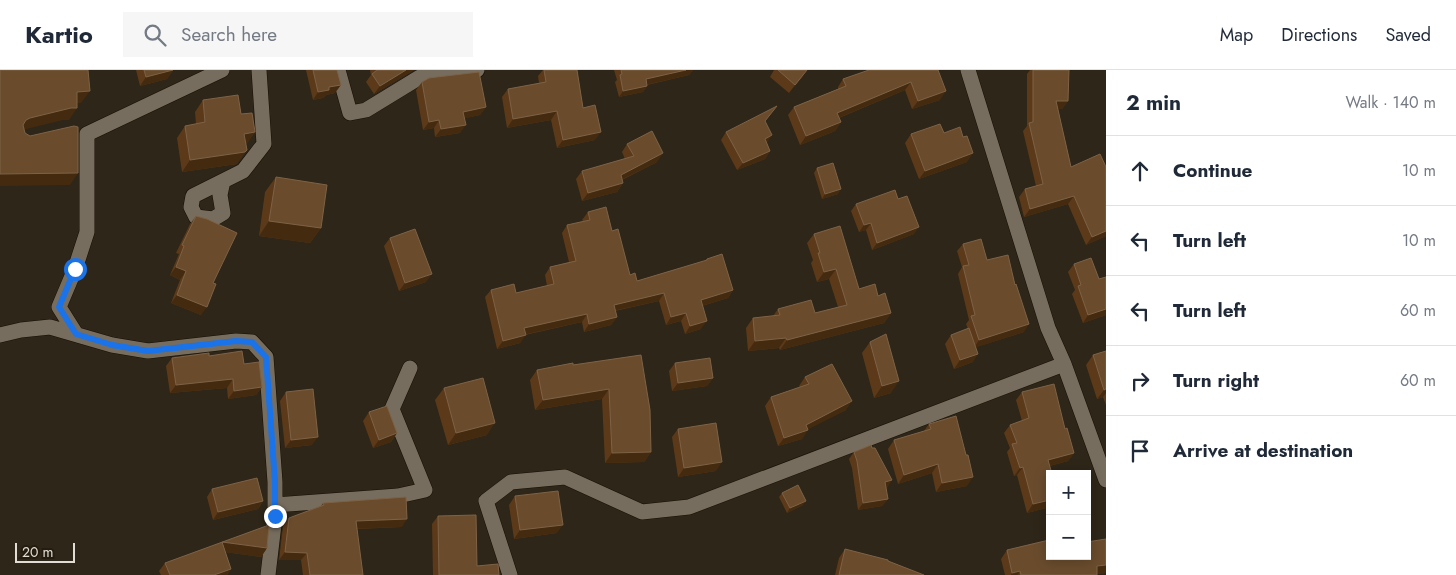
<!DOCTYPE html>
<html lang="en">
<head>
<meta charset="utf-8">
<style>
	body { margin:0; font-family:Jost,sans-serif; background:#f6f6f7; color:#1f2937 }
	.controls { position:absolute; right:15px; bottom:15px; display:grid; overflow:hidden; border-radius:0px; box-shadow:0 2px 12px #0003 }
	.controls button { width:45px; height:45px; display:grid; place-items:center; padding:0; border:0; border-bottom:1px solid #e0e1e3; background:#fff; color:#1f2937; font:25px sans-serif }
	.scale { position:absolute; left:15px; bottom:12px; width:60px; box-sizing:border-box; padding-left:5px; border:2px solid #e2ddd4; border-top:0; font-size:14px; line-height:18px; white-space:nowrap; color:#e2ddd4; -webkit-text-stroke:4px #241c0f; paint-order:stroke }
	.stop { position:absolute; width:15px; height:15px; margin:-11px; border:4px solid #1a73e8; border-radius:50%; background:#fff }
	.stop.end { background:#1a73e8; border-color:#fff; box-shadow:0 1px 5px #0008 }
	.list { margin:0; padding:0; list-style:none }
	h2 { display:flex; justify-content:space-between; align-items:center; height:65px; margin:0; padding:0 20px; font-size:21px }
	h2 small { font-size:16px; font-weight:400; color:#747a83 }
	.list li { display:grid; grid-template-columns:32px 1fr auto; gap:15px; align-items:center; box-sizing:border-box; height:70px; padding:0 20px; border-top:1px solid #e0e1e3 }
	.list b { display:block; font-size:19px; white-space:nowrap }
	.list em { font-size:16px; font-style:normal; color:#747a83 }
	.icon { flex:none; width:28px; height:28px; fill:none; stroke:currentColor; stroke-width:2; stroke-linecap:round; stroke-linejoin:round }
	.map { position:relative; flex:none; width:1106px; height:505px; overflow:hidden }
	header { display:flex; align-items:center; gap:30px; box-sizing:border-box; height:70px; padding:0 25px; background:#fff; border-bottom:1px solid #e0e1e3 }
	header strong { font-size:24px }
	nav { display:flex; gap:28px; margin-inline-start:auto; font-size:18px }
	.search { width:350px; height:45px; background:#f6f6f7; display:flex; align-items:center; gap:12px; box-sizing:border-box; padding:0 18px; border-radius:0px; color:#747a83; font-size:19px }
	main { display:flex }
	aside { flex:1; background:#fff }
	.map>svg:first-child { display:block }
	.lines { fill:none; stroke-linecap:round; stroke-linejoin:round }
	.minor-casing { stroke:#160f03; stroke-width:16 }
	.minor { stroke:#776d5e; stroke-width:15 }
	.wall { fill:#5c3a19 }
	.shaded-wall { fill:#442b10 }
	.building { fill:#6a4c2d; stroke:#7d6247 }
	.route { stroke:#1a73e8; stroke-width:6 }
</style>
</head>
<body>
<header>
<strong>Kartio</strong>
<div class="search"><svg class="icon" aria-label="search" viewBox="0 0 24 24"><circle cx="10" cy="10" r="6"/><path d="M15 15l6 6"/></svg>Search here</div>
<nav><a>Map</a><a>Directions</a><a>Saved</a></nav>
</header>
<main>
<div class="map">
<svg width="1106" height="505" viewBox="0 0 1106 505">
	<rect width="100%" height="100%" fill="#2e2618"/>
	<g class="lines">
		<!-- minor casing -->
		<g class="minor-casing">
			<path id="minor" d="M338,0L350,43L366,40L420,7L477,0
				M968,0L1048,258L1064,294L1106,410
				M223,111L220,125L223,143L213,149L196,147L191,137L193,126L243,101L264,74L259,0
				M76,264L59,237L75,199L87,162V64L222,0
				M0,265L21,260L50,257L112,275L148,281L236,271L252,272L266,287L275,412V446L268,505
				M275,435L398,426L425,420L392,339L410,298
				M510,505L486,431L511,412L565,407L642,442L689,437L1064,294"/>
		</g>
		<!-- minor -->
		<use href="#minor" class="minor"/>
	</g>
	<!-- wall -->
	<path class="wall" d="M136,0H173L167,9L140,16Z
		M306,0H337L335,23L326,25L323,28L313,30Z
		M370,0H414L374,24L366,12L371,5Z
		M543,0H577L583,38L595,70L557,78L551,50L507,58L502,27L508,19L539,13L538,6Z
		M614,0H693L689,5L647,15V16L643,22L619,27L615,12L617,10Z
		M774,0H807L789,23L770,7Z
		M938,0L940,30L912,39L905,20L839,48L841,52L835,61L800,75L788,45L794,37L838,19V17L843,9Z
		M1030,0H1069L1068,31L1062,39H1058L1071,97L1106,166L1086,175L1068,134L1024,147L1019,127L1025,119L1036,116L1023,61L1027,56V4Z
		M422,12L486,37L480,45L465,48L460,63L435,67L434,58L423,60L416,20Z
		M203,30L241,44L255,62L246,74L237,94L182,102L177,68L185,56L196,54L195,42Z
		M771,44L765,51L767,73L770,81L765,89L737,100L721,70L726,62Z
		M944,63L963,67L967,92L919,109L905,73L911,64Z
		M627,74L657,92L622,110L623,113L617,122L582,131L576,109L582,101L625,89L622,82Z
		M817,98L838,124L822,129L814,103Z
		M276,107L321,158L310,173L259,166L265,122Z
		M898,129L914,164L872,180L866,160L859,162L851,141L856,134Z
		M588,142L612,161L630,205L637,211L705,191L707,189L733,220L728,228L702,236L701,259L685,264L681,251L666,255L659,231L615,241L617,247L611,255L584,262L582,252L525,265L520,273L497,279L485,227L491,220L516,223L547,216L545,205L550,197L569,192L562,163L567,155L583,151L582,150Z
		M196,146L213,213L201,245L171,233L180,210L170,205L179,184L176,183L190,154Z
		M814,164L859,219L878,226L891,243L884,253L780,280L779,278L748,281L746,258L753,248L773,246L778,239L815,243L838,237L829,209L817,212L811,193L813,190L807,173Z
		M390,168L426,212L399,221L384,176Z
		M963,174L987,190L1024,262L976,277L973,292L954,299L945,274L951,265L968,259L966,254L969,250L958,204L962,197L957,181Z
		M1074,194L1099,209L1106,207V245L1083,253L1072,224L1075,220L1068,202Z
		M870,272L891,323L874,328L862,283Z
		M1106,281V335L1103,327L1097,329L1086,295L1093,285Z
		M641,285L651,382L644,392L605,393L602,329L535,340L530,310L537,300L573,295Z
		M209,286L244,294L262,317L256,325L228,329L227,318L170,323L166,296L172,288Z
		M675,293L713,308L707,316L672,321L669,301Z
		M805,307L846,340L807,359L802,369L778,376L765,336L771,327L800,317L799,316Z
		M444,318L487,365L448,375L435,330Z
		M286,322L312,375L285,378L280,331Z
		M1022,322L1065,359L1074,383L1068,391L1050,396V437L1027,443L1017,405L1014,406L1007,382L1010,378L1004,363L1010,355L1022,351L1016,330Z
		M369,342L397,363L391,372L373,378L363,351Z
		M929,354L967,416L936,422L932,403L898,414L888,379L894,370L924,361Z
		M678,359L716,401L678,407L672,367Z
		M872,378L892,410L886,418L888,429L882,436L858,440L852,398L849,389L854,382Z
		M212,419L263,431L258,439L213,450L207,427Z
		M782,423L803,435L787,443L779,427Z
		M515,426L557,463L514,469L509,435Z
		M323,433L402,457L357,459L363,505H303L301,490H279L283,456L289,448L321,436Z
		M438,446L477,496L499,505H433L432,454Z
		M269,455L267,478L261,487L225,482L231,499L227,505H161L159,501L165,493Z
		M845,479L888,491L924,505H835L839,488Z
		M1007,480L1050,486L1106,503L1097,504V505H1005L1001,489Z"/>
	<!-- shaded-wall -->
	<path class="shaded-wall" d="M173,0L167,9L140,16L146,7Z
		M406,0H414L374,24L380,16Z
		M686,0H693L689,5L641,16L646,9Z
		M807,0L802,8L789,23L795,15Z
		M911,12L905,20L831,51L837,43Z
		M341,15L335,23L326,25L323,28L313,30L318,22L329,17Z
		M647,16L643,22L619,27L623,21Z
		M90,21L81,33L69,34L77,22Z
		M946,21L940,30L912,39L918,31Z
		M1056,31H1068L1062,39H1050Z
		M486,37L480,45L458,50L463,42Z
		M71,38H77L69,50H63L22,60L17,63L26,50L30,48Z
		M557,41L551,50L507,58L513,49Z
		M439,50L434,58L423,60L429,52Z
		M841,52L835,61L800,75L806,66Z
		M466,55L460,63L435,67L441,59Z
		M255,62L247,74L236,76L244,64Z
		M601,62L595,70L557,78L563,70Z
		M772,65L767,73L765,69Z
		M247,80L237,94L182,102L190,90Z
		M770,81L765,89L737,100L743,93Z
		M663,83L657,92L615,113L621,105Z
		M973,83L967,92L919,109L925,101Z
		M78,103L70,115L0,116V104Z
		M623,113L617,122L582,131L588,123Z
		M841,119L838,124L822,129L825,124Z
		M1074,126L1068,134L1024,147L1030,139Z
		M269,151L321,158L310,173L259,166Z
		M871,153L866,160L859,162L864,155Z
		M919,157L914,164L872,180L877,173Z
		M1106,161V166L1086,175L1092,167Z
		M176,197L186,201L180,210L170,205Z
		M836,199L829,209L817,212L824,202Z
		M432,204L426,212L399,221L405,213Z
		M733,220L728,228L695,238L701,230Z
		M664,223L659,231L608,242L614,235Z
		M177,225L207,237L201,245L171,233Z
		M1106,239V245L1083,253L1088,245Z
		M686,243L681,251L666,255L671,247Z
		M891,243L884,253L780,280L787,270Z
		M587,244L582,252L518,266L524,258Z
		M617,247L611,255L584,262L589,254Z
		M707,251L701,259L685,264L690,256Z
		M1029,254L1024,262L974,278L979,270Z
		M526,265L520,273L497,279L503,271Z
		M786,268L779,278L748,281L755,271Z
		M978,284L973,292L954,299L960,290Z
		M713,308L707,316L672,321L678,313Z
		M233,309L227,318L170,323L176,315Z
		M899,311L891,323L874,328L882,316Z
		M262,317L256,325L228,329L234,321Z
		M609,319L602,329L535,340L543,330Z
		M1106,319V323L1103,327L1097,329L1104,320Z
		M852,331L846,340L803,362L808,360L802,369L778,376L784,368L806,355Z
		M495,353L487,365L448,375L456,363Z
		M397,363L391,372L373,378L379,370Z
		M318,367L312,375L285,378L291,370Z
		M651,382L644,392L605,393L612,383Z
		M1074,383L1068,391L1042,398L1048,390Z
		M722,392L716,401L678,407L684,398Z
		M938,394L932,403L898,414L904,405Z
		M1023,397L1017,405L1014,406L1020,398Z
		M973,407L967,416L936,422L942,413Z
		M892,410L887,418L880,420L885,412Z
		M888,429L882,436L858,440L863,433Z
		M1050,430V437L1027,443L1033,434Z
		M263,431L258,439L213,450L218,442Z
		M806,431L803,435L787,443L790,438Z
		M407,449L402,457L350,459L356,451Z
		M563,455L557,463L514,469L520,460Z
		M222,472L267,478L261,487L216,481Z
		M285,482L307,483L301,490H279Z
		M1106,495V503L1091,505L1097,496Z
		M231,499L227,505H214Z
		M1020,501L1018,505H1011L1012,503Z"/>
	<!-- building -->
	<path class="building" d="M0,0H88L90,21L77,22V38H71L30,48L26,50L23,55L25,63L30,66L74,56L78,57V103L0,104Z
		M144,0H173L146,7Z
		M313,0H337L341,15L329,17V20L318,22Z
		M377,0H406L380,16L372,4Z
		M544,0H577L583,38L595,35L601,62L563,70L557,41L513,49L508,19L546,12Z
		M621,0H686L646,9L647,16L623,21L620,5L622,4Z
		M778,0H807L795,15Z
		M869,0H938L946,21L918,31L911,12L837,43L841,52L806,66L794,37L846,16L843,9Z
		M1033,0H1069L1068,31H1056L1071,97L1100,84L1106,97V161L1092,167L1074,126L1030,139L1025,119L1043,114L1029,53L1033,52Z
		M479,2L486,37L463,42L466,55L441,59L439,50L429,52L422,12L429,8Z
		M238,25L241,44L252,43L255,62L244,64L247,80L245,82L190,90L185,56L205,52L203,30Z
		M777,36L765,51L772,65L765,69L770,81L743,93L726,62Z
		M940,54L944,63L960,57L963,67L967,66L973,83L925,101L911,64Z
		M652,61L663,83L621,105L623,113L588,123L582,101L634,86L627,74Z
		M833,93L841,119L825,124L817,98Z
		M276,107L327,115L321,158L269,151Z
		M895,120L898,129L907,126L919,157L877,173L871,153L864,155L856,134Z
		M606,137L612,161L618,159L630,205L635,203L637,211L707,190V189L722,184L733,220L701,230L707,251L690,256L686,243L671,247L664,223L614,235L617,247L589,254L587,244L524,258L526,265L503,271L491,220L514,214L516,223L554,214L550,197L576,191L567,155L590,150L588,142Z
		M196,146L207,149L237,163L213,213L216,214L207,237L177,225L186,201L176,197L184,176L182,175Z
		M840,156L859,219L875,214L878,226L885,223L891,243L787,270L786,268L755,271L753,248L780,245L778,239L811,230L815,243L847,235L836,199L824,202L818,183H820L814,164Z
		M415,159L432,204L405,213L390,168Z
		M981,169L987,190L1008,185L1015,215L1016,214L1029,254L979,270L971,246L975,245L963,196L969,195L963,174Z
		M1091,188L1099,209L1106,207V239L1088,245L1078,216L1081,215L1074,194Z
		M969,258L978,284L960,290L951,265Z
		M886,264L899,311L882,316L870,272Z
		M242,281L244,294L259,292L262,317L234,321L233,309L176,315L172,288L209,283V286Z
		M1106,281V319L1104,320L1093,285Z
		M641,285L650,340L651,382L612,383L609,319L543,330L537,300L573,293V295Z
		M710,288L713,308L678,313L675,293Z
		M832,294L852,331L806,355L808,360L784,368L771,327L809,314L805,307Z
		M483,308L495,353L456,363L444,318Z
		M1054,314L1065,359L1067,358L1074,383L1048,390L1052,404H1050V430L1033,434L1023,397L1020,398L1012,374L1017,373L1010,355L1029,348L1022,322Z
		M313,319L318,367L291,370L286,322Z
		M387,336L397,363L379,370L369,342Z
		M956,346L966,385H968L973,407L942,413L938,394L904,405L894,370L931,359L929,354Z
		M716,353L722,392L684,398L678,359Z
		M871,375L872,378H875L892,410L885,412L888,429L863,433L857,391L854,382Z
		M257,408L263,431L218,442L212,419Z
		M798,415L806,431L790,438L782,423Z
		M558,421L563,455L520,460L515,426Z
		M406,427L407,449L356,451L363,505H310L307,483L285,482L289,448L324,435L323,433Z
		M476,445L477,496L498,494L499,505H439L438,446Z
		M269,455L267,478L222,472L231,499L214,505H170L165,493Z
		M1106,469V495L1097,496V505H1021L1020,501L1012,503L1007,480L1049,470L1050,474V486H1087V472Z
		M845,479L888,490V491L924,505H839Z"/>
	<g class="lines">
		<!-- route -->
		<path class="route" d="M75,199L59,237L76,264L112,275L148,281L236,271L252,272L266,287L275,412V446"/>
	</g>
</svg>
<div class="controls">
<button>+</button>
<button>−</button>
</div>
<div class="scale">20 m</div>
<div class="stop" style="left:75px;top:199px"></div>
<div class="stop end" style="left:275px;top:446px"></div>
</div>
<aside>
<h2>2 min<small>Walk · 140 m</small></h2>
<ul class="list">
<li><svg class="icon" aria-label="ahead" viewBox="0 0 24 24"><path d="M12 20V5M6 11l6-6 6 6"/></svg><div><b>Continue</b></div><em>10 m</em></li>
<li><svg class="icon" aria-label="left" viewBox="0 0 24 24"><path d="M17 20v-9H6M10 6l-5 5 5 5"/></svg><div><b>Turn left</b></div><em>10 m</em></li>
<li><svg class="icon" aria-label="left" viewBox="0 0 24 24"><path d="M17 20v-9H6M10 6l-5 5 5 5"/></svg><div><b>Turn left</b></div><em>60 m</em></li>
<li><svg class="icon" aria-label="right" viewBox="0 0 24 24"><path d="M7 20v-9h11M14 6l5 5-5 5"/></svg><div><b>Turn right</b></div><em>60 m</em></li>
<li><svg class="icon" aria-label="arrive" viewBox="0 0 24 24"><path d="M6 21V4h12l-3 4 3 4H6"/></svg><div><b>Arrive at destination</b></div></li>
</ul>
</aside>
</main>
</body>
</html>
